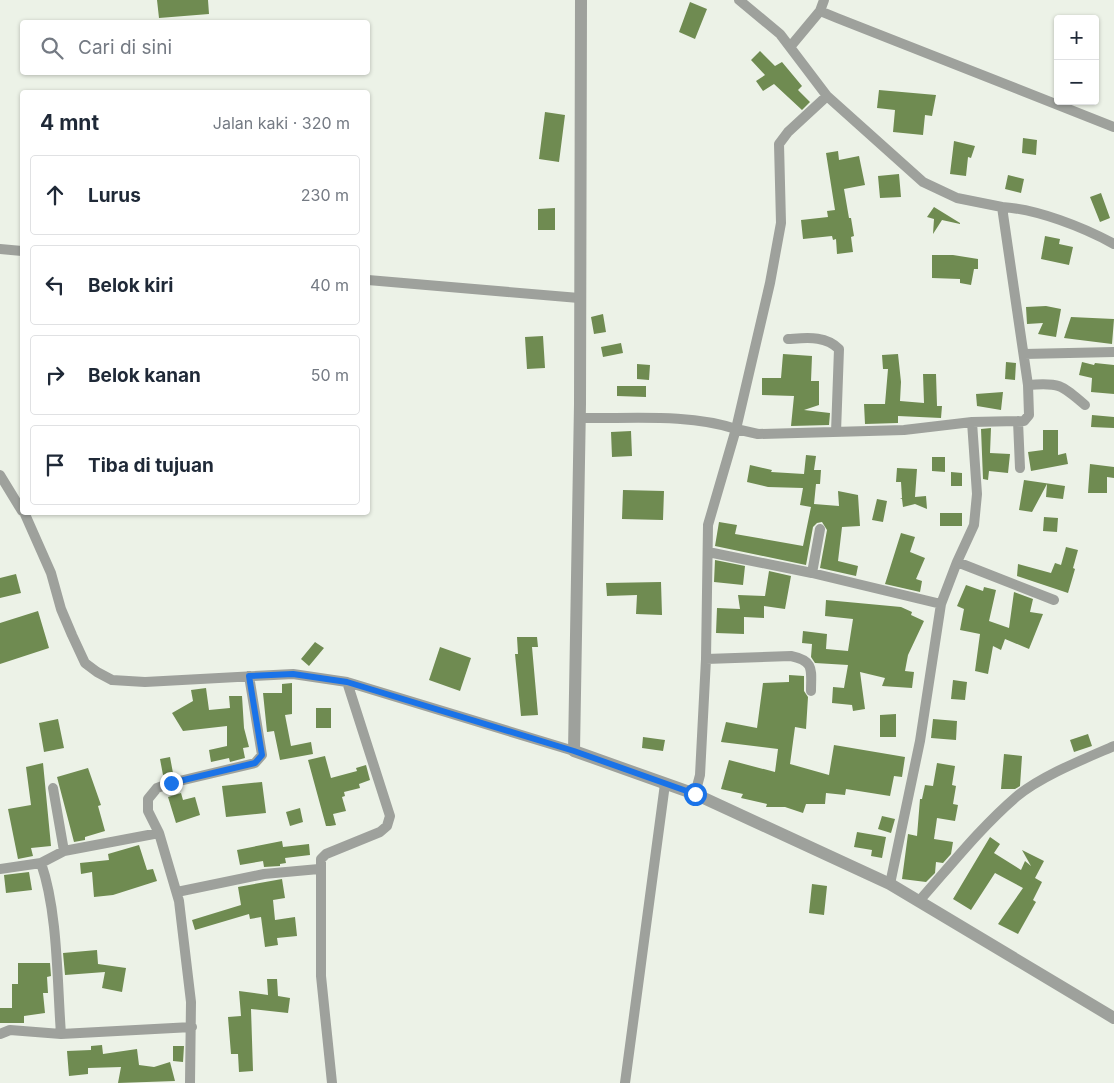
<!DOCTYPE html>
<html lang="id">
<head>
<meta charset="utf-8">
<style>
	body { margin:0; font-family:Inter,sans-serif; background:#f6f6f7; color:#1f2937 }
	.controls { position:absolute; right:15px; top:15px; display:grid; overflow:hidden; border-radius:5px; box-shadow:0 1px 4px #0004 }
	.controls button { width:45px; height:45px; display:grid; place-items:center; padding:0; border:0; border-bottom:1px solid #e0e1e3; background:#fff; color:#1f2937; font:25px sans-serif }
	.stop { position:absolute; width:15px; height:15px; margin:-11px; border:4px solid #1a73e8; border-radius:50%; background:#fff }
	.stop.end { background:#1a73e8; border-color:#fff; box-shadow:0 1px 5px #0008 }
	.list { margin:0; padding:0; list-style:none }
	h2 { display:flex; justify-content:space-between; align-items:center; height:65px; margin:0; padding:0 20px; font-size:21px }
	h2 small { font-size:16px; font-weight:400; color:#747a83 }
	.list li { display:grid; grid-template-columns:32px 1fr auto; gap:15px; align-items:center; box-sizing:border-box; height:80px; margin:0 10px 10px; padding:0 10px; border:1px solid #e0e1e3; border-radius:5px }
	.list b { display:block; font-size:19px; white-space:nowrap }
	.list em { font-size:16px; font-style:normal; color:#747a83 }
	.icon { flex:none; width:28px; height:28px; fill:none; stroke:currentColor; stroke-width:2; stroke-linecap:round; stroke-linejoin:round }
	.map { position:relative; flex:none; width:1114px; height:1083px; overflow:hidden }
	.search { position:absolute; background:#fff; box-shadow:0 1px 4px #0004; left:20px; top:20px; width:350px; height:55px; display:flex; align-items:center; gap:12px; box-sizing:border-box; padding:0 18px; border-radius:5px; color:#747a83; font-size:19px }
	.panel { position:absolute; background:#fff; box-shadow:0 1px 4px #0004; left:20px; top:90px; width:350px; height:425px; border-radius:5px }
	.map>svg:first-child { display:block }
	.building { fill:#6f8b51 }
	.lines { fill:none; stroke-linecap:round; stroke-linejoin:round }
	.minor { stroke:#9ea19c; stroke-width:10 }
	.tertiary { stroke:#9ea19c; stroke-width:12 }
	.route { stroke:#1a73e8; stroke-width:6 }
</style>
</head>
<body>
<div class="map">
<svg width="1114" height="1083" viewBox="0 0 1114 1083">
	<rect width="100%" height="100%" fill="#ecf2e7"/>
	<!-- building -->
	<path class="building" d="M157,0H208L209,14L159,18Z
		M690,2L707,9L695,39L679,32Z
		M760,51L775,66L782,62L802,86L798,90L810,102L802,110L774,84L763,91L756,81L765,75L751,60Z
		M879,90L936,95L932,116L925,115L923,135L893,132L895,110L877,108Z
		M545,112L565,115L559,162L539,159Z
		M1023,138L1037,140L1036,155L1022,153Z
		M954,141L975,146L971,158L968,157L966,176L950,174Z
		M838,151L839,160L859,156L865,185L844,189L849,218H851L854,236L851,237L853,252L837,254L836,239L833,240L832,236L803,239L801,220L828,217L827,211L835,210L826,153Z
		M899,174L901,197L880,198L878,176Z
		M1008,175L1024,179L1021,193L1005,189Z
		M1101,193L1110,218L1100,222L1090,197Z
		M934,207L960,223V224L942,220L933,234L934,219L927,217Z
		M555,208V230H538V209Z
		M1045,236L1060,239L1059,244L1073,247L1069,265L1041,259Z
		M932,255H953L978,259V269H974L971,285L960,283V279L932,278Z
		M1046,306L1061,309L1056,337L1038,334L1043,323L1027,324L1026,307Z
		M603,314L606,332L594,334L591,317Z
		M1071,317L1114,319L1112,344L1064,338Z
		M543,336L545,368L527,369L525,337Z
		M621,343L623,353L603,357L601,347Z
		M783,354L812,356L811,381H819V405L804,410L830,413L829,425L791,426L794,396L762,395V378H781Z
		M898,354L901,382L900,401L924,403L923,374H936L937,406H942L941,418L898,416V423L865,424L864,404H885L888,369H883L882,355Z
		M1006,362L1016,363L1015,380L1005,379Z
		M1082,362L1094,365L1095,363L1114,365V394L1091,392L1092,378L1079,375Z
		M637,364L650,365L649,380L637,379Z
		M617,386H646V397L617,396Z
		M1003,392L1001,410L977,406L976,394Z
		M1092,415L1114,417V428L1091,427Z
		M991,428L990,453L1010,454L1008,473L989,471L988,480L983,479L981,429Z
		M1043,430H1058V455L1066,453L1068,464L1031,471L1028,452L1043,450Z
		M631,431L632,456L612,457L611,432Z
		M806,455L816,456L814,470H821L820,484H816L814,504L839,506L838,491L858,495L860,526L842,527L838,561L858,566L856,576L820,568L827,530L822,522L817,523L813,527L806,565L715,546L719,522L737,525L735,534L803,546L811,507L800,505L803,488L768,487L747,482L750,465L772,470L771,472L804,474Z
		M932,457H945V472L932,471Z
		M1090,464L1114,467V478L1107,477V493H1088Z
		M897,468L917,469L915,497L926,496L927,509L915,504L903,507L902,499L900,498H902L901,482H896Z
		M951,472L962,473V486H951Z
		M1024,480L1065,486L1063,499L1046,497L1047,484L1032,512L1019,510Z
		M623,490L664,491L663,520L622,519Z
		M877,499L887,501L883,522L872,520Z
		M940,513H962V526H940Z
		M1044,517L1058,518L1057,532L1043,531Z
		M901,533L915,537L910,552L925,558L916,579L922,581L920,592L885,584Z
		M1066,547L1078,550L1073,568L1075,569L1068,593L1017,576L1018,564L1051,573L1055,563L1061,565Z
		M715,560L745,566L743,585L714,582Z
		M769,571L791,576L785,609L764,606V618L744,617V634L716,633L717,608L740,609L738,595L765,596Z
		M16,574L21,593L0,598V578Z
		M661,582L662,615L636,614L637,595L607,596L606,583Z
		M966,585L983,591L984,587L996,590L989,621L1009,628L1014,592L1033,599L1030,612L1043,614L1029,649L1005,639L1001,650L993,646L988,674L975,671L980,634L960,630L964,609L957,606Z
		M826,600L901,607L912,612L911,615L924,621L908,655L905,671L914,672L912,688L882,686L885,678L860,672L865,709L853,711L852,705L832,703L833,687L844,688L848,665L815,663L811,657L812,644L802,643L803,631L827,634L826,649L848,651L853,619L825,616Z
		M38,611L49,648L0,664V623Z
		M517,637H537L538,647H532L538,715L521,716L515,654H518Z
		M315,642L324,648L309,666L301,659Z
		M440,647L471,658L460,691L429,680Z
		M789,675L804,676V691L808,697L806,729L795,727L790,764L829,775L834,745L905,757L902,777L894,776L890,796L846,789L845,795L826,793L825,804H806L803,813L785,807H766L767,804L741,798L743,794L721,789L729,760L775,772L778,749L721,742L726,722L757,728L763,683L789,682Z
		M953,680L967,682L965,700L951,699Z
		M292,683V714L285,715L291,746L311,742L313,754L280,760L274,731L267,732L263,693H282V684Z
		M206,688L209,710L230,708L229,696H242L244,728L249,747L243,748L245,758L230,762L229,758L211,762L209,750L227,746V726L183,731L172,713L193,701L191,690Z
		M316,708H331V728H316Z
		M896,714V737H880V715Z
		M58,719L64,748L44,752L39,723Z
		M933,719L957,721L956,740L931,738Z
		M1088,734L1092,746L1074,752L1070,740Z
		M643,737L665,740L663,751L642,748Z
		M1004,754L1022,756L1020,786L1015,789H1001Z
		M325,756L331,778L357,771L356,768L366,765L370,780L359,784L360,788L344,792L345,796L342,797L346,811L333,814L336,825L330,826H326L308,760Z
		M170,757L173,773L163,775L160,759Z
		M43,763L51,846L31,848L33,856L18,859L8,809L31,805L26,767Z
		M937,763L955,766L952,785L956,786L953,804L958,805L955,821L937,818L934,839L953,842L951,854L943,863L936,862L935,873L926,882L902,879L908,834L917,836L920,799H922L925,785L933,786Z
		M88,768L101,805L98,806L105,831L85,837V840L74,842L57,777Z
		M262,782L266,813L226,817L222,786Z
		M181,793L183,800L195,797L200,815L176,823L168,797Z
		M300,808L303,822L290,826L286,812Z
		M882,816L895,819L891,833L878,829Z
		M857,832L886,837L882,858L871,856L872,850L854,847Z
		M990,837L1000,844L994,853L1021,870L1025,861L1031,866L1022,850L1044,861L1035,878L1042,882L1033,900L1036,902L1018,934L998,924L1023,888L995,873L971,910L953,899Z
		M282,841L283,847L309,844L310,855L285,858L286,863L280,864V866L264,867L263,861L240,865L237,850Z
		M139,845L147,870L153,869L157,881L113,895L94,897L92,872L81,874L80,863L109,860L108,854Z
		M29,872L32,890L6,893L4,875Z
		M282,879L285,898L273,900L275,920L295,917L297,936L277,938L278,945L265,947L261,917L250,919L249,914L195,930L192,920L241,905L238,887Z
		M812,884L827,886L824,915L809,913Z
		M97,950L98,964L126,968L122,992L102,988L105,972L65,975L63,953Z
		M18,963H50L51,976L47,977L48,993H43L45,1013L24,1016V1023H0V1008H12V984H18Z
		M267,979H277L278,996L290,998L288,1013L251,1009L253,1071L239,1072L238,1054H231L228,1017L241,1016L239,991L268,995Z
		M102,1045L103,1054L137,1049L139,1065L154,1067L170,1062L175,1081L118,1083L121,1067L88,1068V1074L69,1076L67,1051L91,1050V1046Z
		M173,1046H184L183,1062L173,1061Z"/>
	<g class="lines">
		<!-- minor -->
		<path class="minor" d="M739,0L780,34L827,96L923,182L957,198L1002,207
			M824,0L820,11L837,18L1114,127
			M790,47L820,11
			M0,249L22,251
			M368,280L579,298
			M788,339C806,338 825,335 839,349L836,432
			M1024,354L1114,352
			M1028,385C1059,382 1062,385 1085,405
			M579,418C628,419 689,413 736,429L770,283L781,223L779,144L788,132L827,96
			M1018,421L1020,468
			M0,475L22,511
			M24,512L51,573L61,609L72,635L85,663L97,672L112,680L145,682L293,674L347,682L574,751
			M708,552L812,573L941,604
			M957,562L1054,600
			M812,573L820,529
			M706,659L791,656C815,661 811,670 811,691
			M53,788L64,851
			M695,794L700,775L706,659L708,525L736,429L758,434L904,430L972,422L1024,421L1029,415L1028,385L1002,207C1037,209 1083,227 1114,244
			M41,863L64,851L159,833
			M0,869L41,863C58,912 57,981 61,1034L192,1027
			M890,884L920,741L941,604L957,562L974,525L977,494L972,422
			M177,892L264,874L319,869
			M920,900C951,865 981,827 1016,797C1041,776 1084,759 1114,746
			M0,1034L10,1030L61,1034
			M190,1083L191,1002L179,901L159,833L148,811V799L157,788L171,783L255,763L262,755L249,676
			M332,1083L321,976V859L326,854L380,832L387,826L390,816L347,682
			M625,1083L665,784"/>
		<!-- tertiary -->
		<path class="tertiary" d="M581,0L580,404L574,751L695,794L890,884L1114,1018"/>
	</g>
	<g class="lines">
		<!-- route -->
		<path class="route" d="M171,783L255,763L262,755L249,676L293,674L347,682L574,751L695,794"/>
	</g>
</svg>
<div class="controls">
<button>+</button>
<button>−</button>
</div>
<div class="stop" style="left:695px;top:794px"></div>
<div class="stop end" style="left:171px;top:783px"></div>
<div class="search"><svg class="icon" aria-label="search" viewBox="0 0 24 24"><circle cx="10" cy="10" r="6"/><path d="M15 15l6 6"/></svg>Cari di sini</div>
<section class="panel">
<h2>4 mnt<small>Jalan kaki · 320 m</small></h2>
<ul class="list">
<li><svg class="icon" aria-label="ahead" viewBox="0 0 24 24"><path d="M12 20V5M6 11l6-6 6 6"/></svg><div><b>Lurus</b></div><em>230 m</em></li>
<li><svg class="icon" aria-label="left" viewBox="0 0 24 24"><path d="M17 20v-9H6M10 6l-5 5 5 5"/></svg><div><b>Belok kiri</b></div><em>40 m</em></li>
<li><svg class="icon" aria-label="right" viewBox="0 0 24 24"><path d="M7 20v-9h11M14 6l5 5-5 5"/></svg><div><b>Belok kanan</b></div><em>50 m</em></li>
<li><svg class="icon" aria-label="arrive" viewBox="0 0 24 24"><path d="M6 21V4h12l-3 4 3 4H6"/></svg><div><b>Tiba di tujuan</b></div></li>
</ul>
</section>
</div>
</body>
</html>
